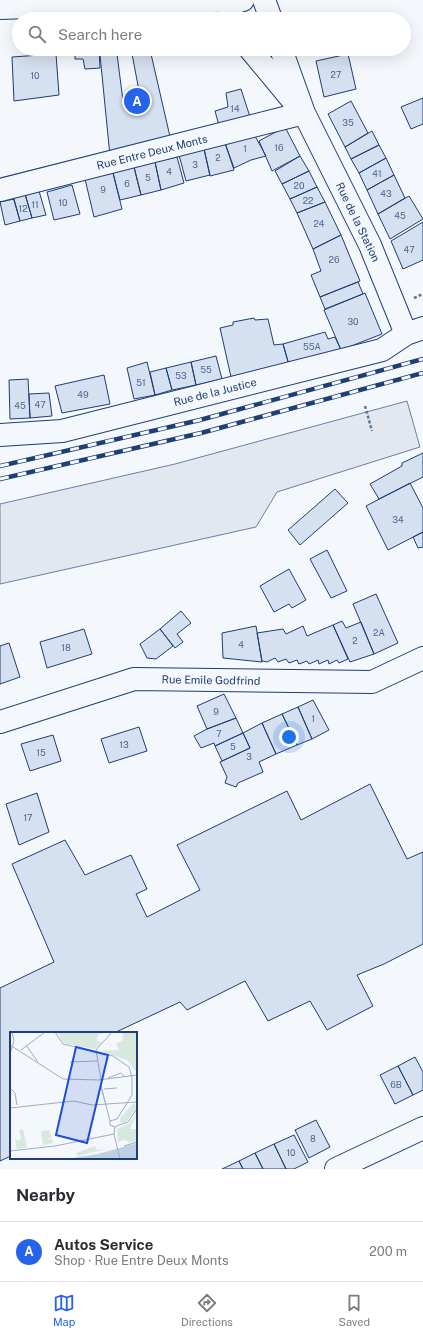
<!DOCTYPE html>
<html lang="en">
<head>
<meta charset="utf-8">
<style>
	body { margin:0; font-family:"Public Sans",sans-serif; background:#f7f7f7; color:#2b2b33 }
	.you { position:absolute; left:289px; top:737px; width:14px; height:14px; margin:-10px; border:3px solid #fff; border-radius:50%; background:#1a73e8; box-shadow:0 0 0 6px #1a73e833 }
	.badge { display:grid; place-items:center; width:26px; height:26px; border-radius:50%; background:#2563eb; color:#fff; font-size:13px; font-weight:700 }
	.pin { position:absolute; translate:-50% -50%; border:2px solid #fff; box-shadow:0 1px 4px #0006 }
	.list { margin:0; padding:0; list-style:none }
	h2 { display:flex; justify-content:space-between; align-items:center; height:52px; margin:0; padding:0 16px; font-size:17px }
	h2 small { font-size:13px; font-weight:400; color:#7c7c81 }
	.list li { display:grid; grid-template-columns:26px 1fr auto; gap:12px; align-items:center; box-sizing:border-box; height:60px; padding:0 16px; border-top:1px solid #e1e1e2 }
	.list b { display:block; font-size:15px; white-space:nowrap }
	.list p { margin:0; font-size:13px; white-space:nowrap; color:#7c7c81 }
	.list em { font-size:13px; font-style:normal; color:#7c7c81 }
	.icon { flex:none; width:22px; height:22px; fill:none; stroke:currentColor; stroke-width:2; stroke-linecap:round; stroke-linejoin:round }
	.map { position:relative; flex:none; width:423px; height:1169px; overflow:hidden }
	.search { position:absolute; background:#fff; box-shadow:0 4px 16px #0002; left:12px; right:12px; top:12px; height:44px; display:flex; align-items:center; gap:10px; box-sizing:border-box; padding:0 14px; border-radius:22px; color:#7c7c81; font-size:15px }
	.sheet { height:112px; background:#fff }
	nav { display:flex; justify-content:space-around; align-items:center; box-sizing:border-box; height:56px; border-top:1px solid #e1e1e2; background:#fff; font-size:11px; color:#7c7c81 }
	nav a { display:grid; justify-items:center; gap:2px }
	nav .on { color:#2563eb }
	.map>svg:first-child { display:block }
	.parking { fill:#e3e8f0; stroke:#687fa3 }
	.building { fill:#d5e0f0; stroke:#1d3f73 }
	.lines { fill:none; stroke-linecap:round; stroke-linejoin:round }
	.minor-casing { stroke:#1d3f73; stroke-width:24 }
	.major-casing { stroke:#1d3f73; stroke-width:24 }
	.path { stroke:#5e769c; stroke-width:2.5; stroke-dasharray:3 2; stroke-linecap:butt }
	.minor { stroke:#f4f7fb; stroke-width:22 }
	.major { stroke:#f4f7fb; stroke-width:22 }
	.rail-casing { stroke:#1d3f73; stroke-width:4.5 }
	.rail { stroke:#f4f7fb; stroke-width:3; stroke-dasharray:9; stroke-linecap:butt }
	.labels { text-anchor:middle; stroke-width:3; stroke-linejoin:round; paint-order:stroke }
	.number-label { font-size:9px; fill:#4b6792 }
	.street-label { font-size:11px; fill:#1d3f73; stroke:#f4f7fb }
	.inset-road { fill:none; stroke:#9eadc5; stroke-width:1 }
	.view { fill:#1d4ed8; fill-opacity:0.15; stroke:#1d4ed8; stroke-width:2 }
	.inset-edge { fill:none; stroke:#1d3f73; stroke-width:2 }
</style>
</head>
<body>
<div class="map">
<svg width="423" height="1169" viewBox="0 0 423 1169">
	<rect width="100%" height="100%" fill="#f4f7fb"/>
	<!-- parking -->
	<path class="parking" d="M407,401L420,447L277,492L256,527L0,584V504L175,464Z"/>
	<!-- building -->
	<path class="building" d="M75,49H99L100,68L85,69L83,59H75Z
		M56,54L59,95L14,101L12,57Z
		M117,54L123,101L140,96L132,54H151L171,141L110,156L100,55Z
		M348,54L356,89L324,97L316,61Z
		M241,89L251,120L220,129L215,111L228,107L226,93Z
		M423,98V124L411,129L401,107Z
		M351,101L368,133L345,147L328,114Z
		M285,127L300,156L272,171L259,141Z
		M372,131L379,145L351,159L345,147Z
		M255,136L266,156L251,160L234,168L225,143Z
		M225,143L234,170L210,176L204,149Z
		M379,145L386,158L359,173L351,159Z
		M204,149L210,175L186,181L179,155Z
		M300,156L309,171L282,184L275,171Z
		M177,157L184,183L161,190L155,162Z
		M386,158L394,175L367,190L359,173Z
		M155,162L161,190L141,195L134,167Z
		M134,167L141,195L120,200L113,173Z
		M309,171L317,187L290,199L282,184Z
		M113,173L122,209L94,217L85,179Z
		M394,175L405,198L378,214L367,190Z
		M72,185L80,214L54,220L47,192Z
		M317,187L325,202L297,213L290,199Z
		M39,191L46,215L32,218L25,194Z
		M25,194L32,218L20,221L13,197Z
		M409,196L423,219L390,239L378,214Z
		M14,199L20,221L5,225L0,202Z
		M325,202L341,235L313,249L297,213Z
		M423,222V260L403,269L391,241Z
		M341,235L360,281L320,297L311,275L321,271L313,249Z
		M358,282L363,294L325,309L320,297Z
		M365,293L382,334L341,350L324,310Z
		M254,318L255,320L268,319L274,345L283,344L289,365L231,377L220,328L233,325V322Z
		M325,332L328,339L335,337L341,350L289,365L283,344Z
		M216,356L222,379L196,385L191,362Z
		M147,362L155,395L134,399L127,368Z
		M191,362L196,385L172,390L166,368Z
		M166,368L172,390L155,395L150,372Z
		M104,375L110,404L62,413L55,386Z
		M28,379L30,418L10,419L9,380Z
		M49,393L52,416L30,418L29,394Z
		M423,453V477L379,499L370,484L402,466V463Z
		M410,483L423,508V532L388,550L366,506Z
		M335,489L348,503L300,545L288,530Z
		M423,532V547L418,548L413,537Z
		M327,550L347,591L331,598L310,559Z
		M289,569L306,600L292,608L289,604L274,612L260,586Z
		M376,594L398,643L374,654L353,604Z
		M181,611L191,623L177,634L183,642L175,648L160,629Z
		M342,621L346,628L361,622L374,654L350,662L333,625Z
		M333,625L348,659L339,663L337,660L329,664L328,660L319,664L318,660L309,664L307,661L299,664L297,660L289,663L286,659L278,662L275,658L267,662L262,661L257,633L283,629L286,634L303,626L307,636Z
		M256,626L262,662L223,658L222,633Z
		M84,629L92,654L47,668L40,642Z
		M160,629L173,646L156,659L147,658L140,644Z
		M9,643L20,677L0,684V646Z
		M224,694L236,718L207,729L197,706Z
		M313,700L329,730L312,739L298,707Z
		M298,707L312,739L297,745L282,714Z
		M282,714L297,745L276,754L262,723Z
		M236,718L243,733L215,746L214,743L201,748L194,736L207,729Z
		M262,723L276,754L259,762L263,772L238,783L236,787L225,783L227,777L220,762L250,748L243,733Z
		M139,727L147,751L109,763L101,739Z
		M243,733L250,748L222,761L215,746Z
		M53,735L61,761L30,771L21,744Z
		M370,784L407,859L423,852V944L384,964L357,975L373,1006L327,1030L310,1001L268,1021L245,981L187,1010L180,1002L114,1033H11V1156L0,1161V988L54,962L12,864L65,840L85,875L131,855L147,889L136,894L147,917L200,890L177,845L287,791L301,820Z
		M37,793L49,832L19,845L6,804Z
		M415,1057L423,1072V1090L413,1095L398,1066Z
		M398,1066L413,1095L395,1104L380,1075Z
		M316,1120L330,1147L309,1158L295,1130Z
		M294,1135L308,1162L294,1169H286L274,1144Z
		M274,1144L286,1169H263L255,1153Z
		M255,1153L263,1169H243L239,1161Z
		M239,1161L243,1169H222Z"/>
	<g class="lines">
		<!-- minor casing -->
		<g class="minor-casing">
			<path id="minor" d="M264,0L271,19
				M226,1L234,19
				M250,49L294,102
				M281,49L304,113L370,245L406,334
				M0,190L304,113
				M0,435L62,431L382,350L406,334L423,328
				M0,722L134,679L372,682L423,658
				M336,1169L423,1128"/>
		</g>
		<!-- major casing -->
		<g class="major-casing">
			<path id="major" d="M0,8L243,0"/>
		</g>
		<!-- path -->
		<path class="path" d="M414,298L423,294
			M365,406L372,431"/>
		<!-- minor -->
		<use href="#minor" class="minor"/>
		<!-- major -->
		<use href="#major" class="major"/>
		<!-- rail casing -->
		<g class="rail-casing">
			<path id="rail" d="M0,466L200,420L423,359
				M0,479L201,433L423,373"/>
		</g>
		<!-- rail -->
		<use href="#rail" class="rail"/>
	</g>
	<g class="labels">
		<!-- number labels -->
		<g class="number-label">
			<text x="336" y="78">27</text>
			<text x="35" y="79">10</text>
			<text x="235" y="112">14</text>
			<text x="348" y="126">35</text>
			<text x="279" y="151">16</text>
			<text x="245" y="152">1</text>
			<text x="218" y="161">2</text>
			<text x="195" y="168">3</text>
			<text x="169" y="175">4</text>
			<text x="377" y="177">41</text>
			<text x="148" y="181">5</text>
			<text x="127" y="187">6</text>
			<text x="299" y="189">20</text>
			<text x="103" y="193">9</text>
			<text x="386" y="197">43</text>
			<text x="308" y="204">22</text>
			<text x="63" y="206">10</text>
			<text x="35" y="208">11</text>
			<text x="23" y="212">12</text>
			<text x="400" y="219">45</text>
			<text x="319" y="227">24</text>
			<text x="409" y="253">47</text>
			<text x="334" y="263">26</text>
			<text x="353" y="325">30</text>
			<text x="312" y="350">55A</text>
			<text x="206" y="373">55</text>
			<text x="181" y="379">53</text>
			<text x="141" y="386">51</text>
			<text x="83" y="398">49</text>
			<text x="40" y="408">47</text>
			<text x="20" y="409">45</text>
			<text x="398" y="523">34</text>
			<text x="379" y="636">2A</text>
			<text x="355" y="644">2</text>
			<text x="241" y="648">4</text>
			<text x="66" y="651">18</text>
			<text x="216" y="715">9</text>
			<text x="313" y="722">1</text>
			<text x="219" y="737">7</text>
			<text x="124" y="748">13</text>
			<text x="233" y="750">5</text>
			<text x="41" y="756">15</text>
			<text x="249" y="760">3</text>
			<text x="28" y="821">17</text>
			<text x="396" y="1088">6B</text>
			<text x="313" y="1142">8</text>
			<text x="291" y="1156">10</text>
		</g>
		<!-- street labels -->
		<g class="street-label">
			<text transform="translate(152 152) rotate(-14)" y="4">Rue Entre Deux Monts</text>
			<text transform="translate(358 222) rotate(64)" y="4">Rue de la Station</text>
			<text transform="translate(215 392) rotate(-14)" y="4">Rue de la Justice</text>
			<text transform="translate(211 680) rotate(1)" y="4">Rue Emile Godfrind</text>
		</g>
	</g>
	<!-- overview -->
	<g transform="translate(10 1032)">
		<rect width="127" height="127" fill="#f4f7fb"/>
		<path d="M48,0H102L89,2L86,8L92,11L85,17L57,12L52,9ZM112,0H127V41L117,28L90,19L109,18L106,12L113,8ZM124,71L127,76L116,90L111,91L110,86ZM127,82L120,97H127V109L119,111L116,108L110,109L108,111L107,97L118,92ZM13,97L17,115L7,117L5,107L8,109L11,106L9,98ZM39,98L41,105L37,108L42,107L43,111L33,113L31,99ZM85,114L87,118L97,117L67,124L66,121Z" fill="#d7e8df"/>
		<path d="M127,111V127H56L88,122Z" fill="#bed0e5"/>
		<path class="inset-road" d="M45,0L53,12L103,24L119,35L122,45V63L107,87M0,13L53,47L89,48L127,43M16,13L28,30M11,18L35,0M0,22L4,9L2,0M60,30L87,29M98,46L111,41L115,45M91,48L86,18L102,0M0,56L5,61L7,73M94,57L107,56M95,70L91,54L100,89M0,76L64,69L82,73L127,70M109,93L105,95L104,102L110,127M109,93L118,90L127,77M105,95L100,93V89L107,87M114,114L127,110M0,119L45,114L104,102"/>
		<path class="view" d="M66,15L98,23L77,111L46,103Z"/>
		<rect width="127" height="127" class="inset-edge"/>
	</g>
</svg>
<div class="you"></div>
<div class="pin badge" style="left:137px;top:101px">A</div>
<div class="search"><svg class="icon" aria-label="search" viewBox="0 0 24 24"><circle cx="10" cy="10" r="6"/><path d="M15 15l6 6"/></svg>Search here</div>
</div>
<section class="sheet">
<h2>Nearby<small></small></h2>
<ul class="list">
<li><span class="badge">A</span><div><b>Autos Service</b><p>Shop · Rue Entre Deux Monts</p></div><em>200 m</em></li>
</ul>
</section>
<nav>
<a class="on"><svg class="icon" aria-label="map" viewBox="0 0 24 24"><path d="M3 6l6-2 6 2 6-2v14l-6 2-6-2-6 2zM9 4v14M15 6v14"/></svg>Map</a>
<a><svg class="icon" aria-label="directions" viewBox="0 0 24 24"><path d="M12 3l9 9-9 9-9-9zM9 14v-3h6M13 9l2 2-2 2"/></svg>Directions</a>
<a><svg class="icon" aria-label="saved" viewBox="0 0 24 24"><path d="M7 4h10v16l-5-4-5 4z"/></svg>Saved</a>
</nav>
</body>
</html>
